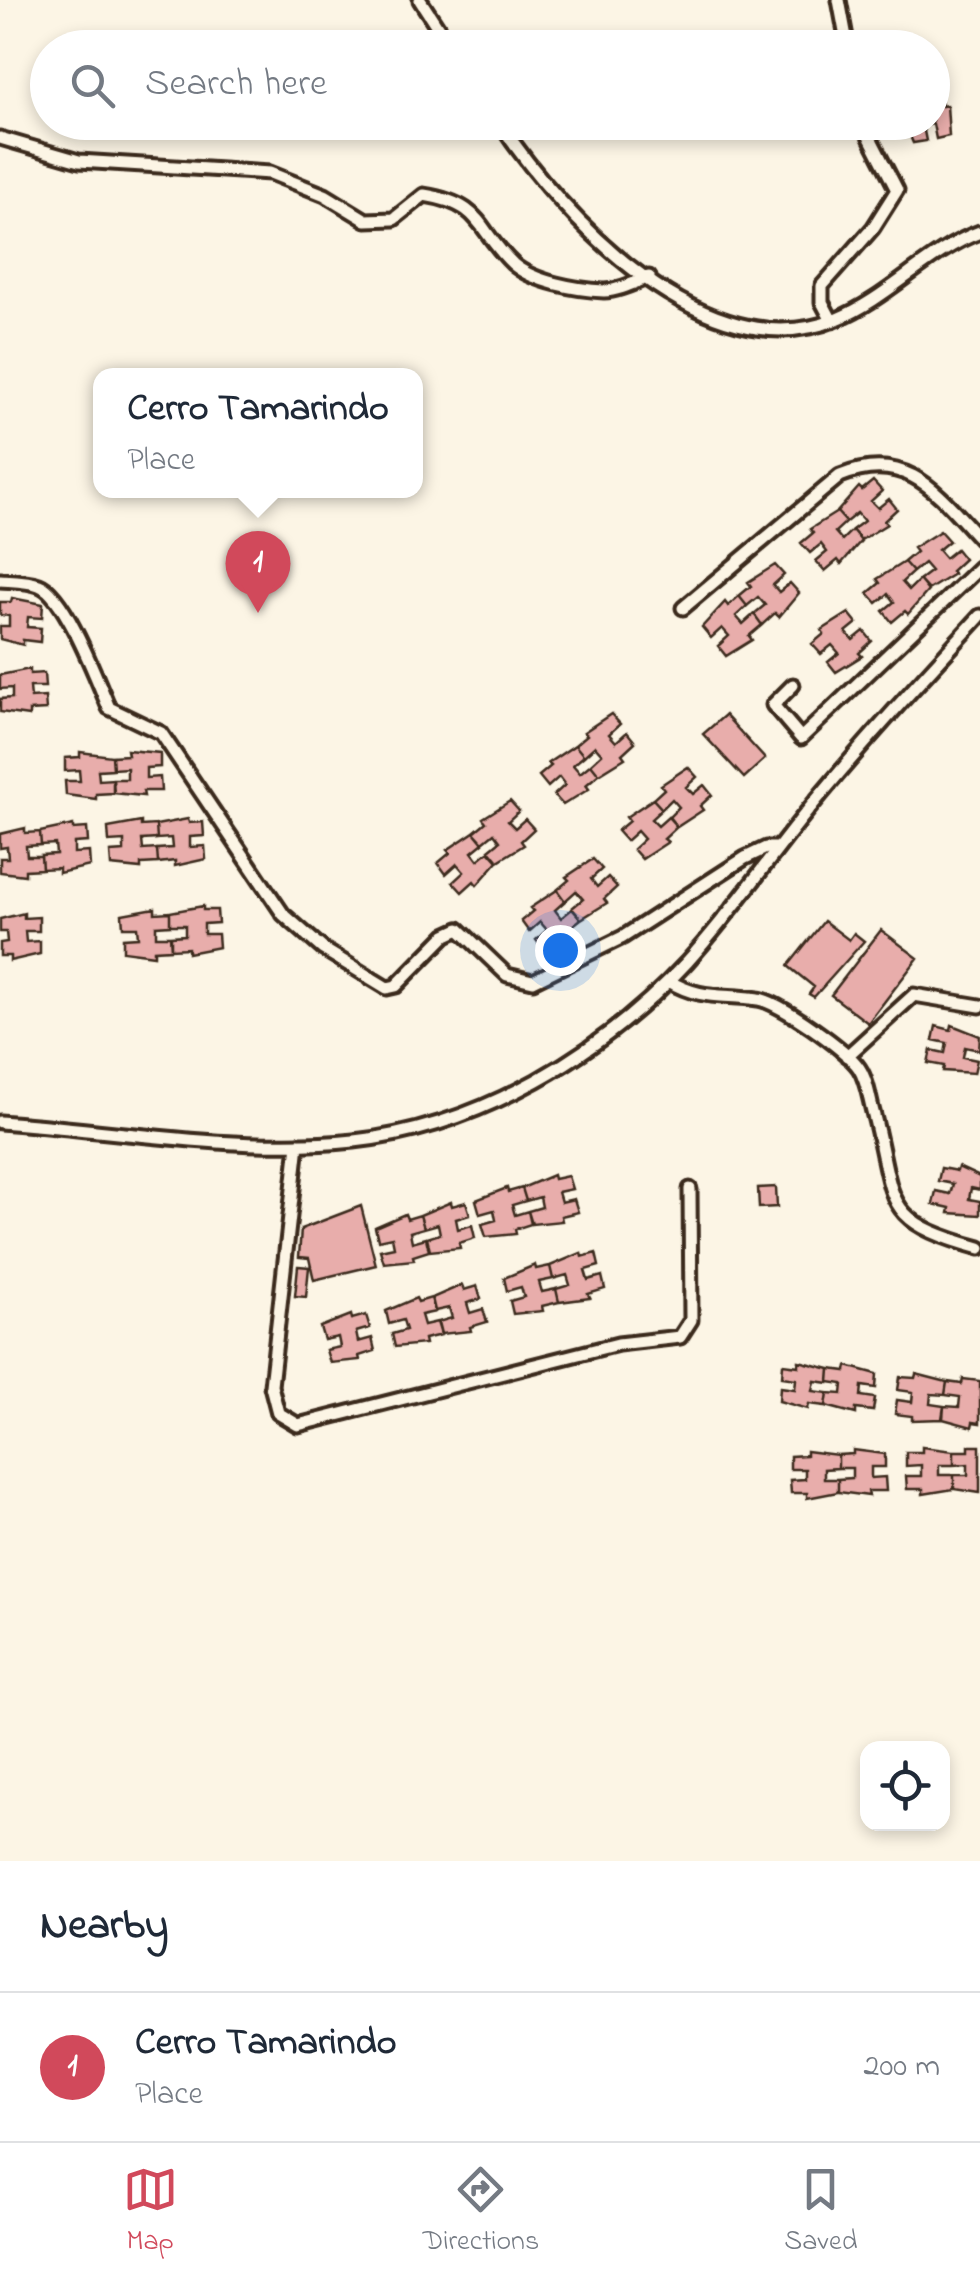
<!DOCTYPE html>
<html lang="en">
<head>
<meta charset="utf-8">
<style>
	body { margin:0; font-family:"Indie Flower",sans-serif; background:#f2f2f3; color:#1f2937 }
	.controls { position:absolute; right:30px; bottom:30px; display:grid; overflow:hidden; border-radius:20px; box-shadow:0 5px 15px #0003 }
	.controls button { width:90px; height:90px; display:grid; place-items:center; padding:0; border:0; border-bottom:2px solid #e0e1e3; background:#fff; color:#1f2937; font:50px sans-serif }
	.you { position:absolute; left:560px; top:950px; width:35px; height:35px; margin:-25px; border:8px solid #fff; border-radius:50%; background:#1a73e8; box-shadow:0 0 0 15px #1a73e833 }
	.badge { display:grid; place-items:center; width:65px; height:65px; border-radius:50%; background:#d1495b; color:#fff; font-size:32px; font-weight:700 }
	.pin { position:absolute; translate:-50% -82px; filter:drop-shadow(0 2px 5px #0008) }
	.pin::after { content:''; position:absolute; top:52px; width:35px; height:30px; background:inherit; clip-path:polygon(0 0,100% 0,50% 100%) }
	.popup { position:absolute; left:93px; top:368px; width:330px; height:130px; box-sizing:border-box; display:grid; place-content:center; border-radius:20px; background:#fff; filter:drop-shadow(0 2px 8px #0005); font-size:32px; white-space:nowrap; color:#747a83 }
	.popup b { font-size:38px; color:#1f2937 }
	.popup::after { content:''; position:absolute; left:50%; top:100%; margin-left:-20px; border:20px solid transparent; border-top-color:#fff }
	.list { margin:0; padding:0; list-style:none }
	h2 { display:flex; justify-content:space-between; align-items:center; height:130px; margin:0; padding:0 40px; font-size:42px }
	h2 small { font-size:32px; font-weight:400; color:#747a83 }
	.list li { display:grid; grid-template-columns:65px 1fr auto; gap:30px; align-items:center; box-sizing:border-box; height:150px; padding:0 40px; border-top:2px solid #e0e1e3 }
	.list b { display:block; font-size:38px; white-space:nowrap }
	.list p { margin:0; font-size:32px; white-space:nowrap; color:#747a83 }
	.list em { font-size:32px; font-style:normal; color:#747a83 }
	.icon { flex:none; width:55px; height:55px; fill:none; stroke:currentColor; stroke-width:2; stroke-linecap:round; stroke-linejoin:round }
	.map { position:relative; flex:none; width:980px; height:1861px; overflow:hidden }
	.search { position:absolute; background:#fff; box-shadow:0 5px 15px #0003; left:30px; right:30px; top:30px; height:110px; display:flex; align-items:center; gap:25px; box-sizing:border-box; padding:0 35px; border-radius:55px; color:#747a83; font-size:38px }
	.sheet { height:280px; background:#fff }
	nav { display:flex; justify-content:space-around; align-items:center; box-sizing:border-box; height:140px; border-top:2px solid #e0e1e3; background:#fff; font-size:28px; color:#747a83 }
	nav a { display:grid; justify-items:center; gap:5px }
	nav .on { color:#d1495b }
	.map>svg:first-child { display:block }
	.building { fill:#e8adab; stroke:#3b2a1e; stroke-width:2.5 }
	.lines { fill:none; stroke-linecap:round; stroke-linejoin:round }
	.minor-casing { stroke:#3b2a1e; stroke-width:19 }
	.minor { stroke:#fcf5e5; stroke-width:11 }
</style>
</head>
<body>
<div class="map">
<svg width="980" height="1861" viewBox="0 0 980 1861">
	<rect width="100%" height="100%" fill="#fcf5e5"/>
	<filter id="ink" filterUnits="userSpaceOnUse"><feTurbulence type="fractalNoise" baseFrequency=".01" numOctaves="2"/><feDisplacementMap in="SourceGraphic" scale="20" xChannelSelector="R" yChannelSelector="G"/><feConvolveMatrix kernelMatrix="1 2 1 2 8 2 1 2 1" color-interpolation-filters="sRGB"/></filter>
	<g filter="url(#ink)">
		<!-- building -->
		<path class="building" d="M939,89L942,106L947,105L949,136L936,139L933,124L923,126L926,141L913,143L904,122H932V90Z
			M873,481L882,491L871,501L878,508L889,499L897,509L884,521L887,524L861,540L852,530L864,521L857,513L846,522L837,512L859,487L862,490Z
			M837,512L846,522L835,532L842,540L852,530L861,541L841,564L838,560L825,571L816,561L827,552L821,544L810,553L801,543L813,533L810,529Z
			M940,531L949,541L938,550L945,558L956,549L964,559L951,571L954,574L928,590L919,580L931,571L924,563L913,572L904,562L916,552L913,548Z
			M904,562L913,572L902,582L909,590L919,580L928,591L908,614L905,611L892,622L883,611L894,602L888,594L877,603L868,593L880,583L877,579Z
			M775,565L784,575L773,585L779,592L790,583L799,593L779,617L775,613L762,625L754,614L765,605L758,597L747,606L739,596L751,586L748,582Z
			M739,596L747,606L736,616L743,624L754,614L762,625L749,636L752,640L726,656L718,646L729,636L722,628L711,638L702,627L725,602L728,606Z
			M12,598L43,604L42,618L28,617L27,627L41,628L40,642L23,640V645L0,639V626H9V616L0,615V602H11Z
			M849,613L857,623L846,632L853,640L864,631L872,641L859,653L862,656L836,672L828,662L839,653L832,645L821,654L812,644L824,634L822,630Z
			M30,669V674L44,673L45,687H30L31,698L45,697L46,710L29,711V716L0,712V699L12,698V688L0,689V675Z
			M611,714L620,724L609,734L616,742L627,732L635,742L622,754L625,758L599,774L591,764L602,754L595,746L584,756L575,745L587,735L584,732Z
			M725,715L765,759L744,778L703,734Z
			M575,745L584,756L573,765L580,773L591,764L599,774L586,785L589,789L563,805L554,795L565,785L559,777L548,787L539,776L551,766L548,763Z
			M127,750L160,753V767L146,768V778L160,777L161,791H143L144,796L114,793L113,779H127V768L113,769L112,756L128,755Z
			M80,752L112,756L113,769L98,770L99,780L113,779V793L96,794V799L66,795L65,781H80L79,770L65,771V758L80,757Z
			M688,767L697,777L686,787L693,794L704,785L712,795L700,806L703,810L677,827L669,817L679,807L672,799L662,809L653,799L664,789L661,785Z
			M653,799L662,809L651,819L658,826L668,817L677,827L664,839L668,842L642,859L633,849L644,839L637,831L626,841L617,831L629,821L626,817Z
			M510,801L519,811L508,821L515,828L525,819L534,829L521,841L524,845L498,861L489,850L500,841L494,833L483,842L474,832L486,822L483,818Z
			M188,819L189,823L203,822L204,836L190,837V847L205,846L206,859L175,866V861L158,863L157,849L172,848L171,838L157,839L156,825Z
			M141,822V826L156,825L157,839L142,840L143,850L157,849L158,863L141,864V869L111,866L110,852L124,851V841L109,842L108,828Z
			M73,825V829L87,828L88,842L74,843V853L89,852L90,866L59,873V868L42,869L41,855L56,854L55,844L41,845L40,832Z
			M25,828V833L40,832L41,845L26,846L27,856H41L42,869L25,870V875L0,872V858H8L7,847L0,848V834Z
			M474,832L483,843L472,852L478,860L489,851L498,861L477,885L474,881L462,892L453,882L464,872L457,864L446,874L438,863L450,853L447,850Z
			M593,859L602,869L591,879L597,887L608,877L617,887L604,899L607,903L581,919L572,908L583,899L576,891L565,901L557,890L569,880L566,877Z
			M557,890L565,901L555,910L561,918L572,909L581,919L567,930L570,934L544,950L536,940L547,930L540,922L529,932L521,921L533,911L530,908Z
			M203,906V910H217L218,923L204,924V934H218L219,947L188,953V948L171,949V936L185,935V925H170V912Z
			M155,908V913L170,912V925L156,926V936H170L171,949L154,950V955L123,951V938L138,937L137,927H123L122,914Z
			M24,913V918L39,917V931H25L26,942L40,941V954L10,961V956H0V943L7,942L6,932H0V919Z
			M824,921L849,940L854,933L864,941L814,997L809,994L814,987L788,966Z
			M881,930L918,958L868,1023L831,995Z
			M952,1025L980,1036L979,1050L965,1047L963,1057L977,1060L974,1073L943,1071L944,1066L928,1063L931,1050L945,1053L947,1043L933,1040L936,1026L951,1030Z
			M958,1167L980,1177V1190L971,1188L969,1199L980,1201V1215L949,1213L950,1208L933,1204L936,1191L950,1194L953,1184L938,1181L941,1168L957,1171Z
			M553,1175L554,1179L568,1176L572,1189L558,1192L561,1202L574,1199L578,1212L561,1216L562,1221L532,1224L528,1211L542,1207L540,1197L526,1201L522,1188Z
			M776,1187L777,1207L759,1208L758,1188Z
			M507,1188L508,1192L522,1188L526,1201L512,1205L515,1215L528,1211L531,1224L515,1229L516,1234L486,1237L482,1224L496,1220L494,1210L480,1214L476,1200Z
			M451,1202L452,1206L466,1202L470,1215L456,1219L458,1229L472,1225L475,1238L459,1243L460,1248L430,1251L427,1238L440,1234L438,1224L424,1228L420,1215Z
			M361,1206L376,1265L314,1280L309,1258L299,1257L301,1229Z
			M405,1214L407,1219L420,1215L424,1228L410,1232L412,1242L426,1238L429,1251L413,1256L414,1260L384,1263L380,1250L394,1247L392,1237L378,1240L375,1227Z
			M581,1253L582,1257L596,1253L599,1266L585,1270L588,1280L602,1276L605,1289L588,1294L590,1298L559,1302L556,1289L570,1285L567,1275L553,1279L550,1266Z
			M535,1265L536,1269L550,1266L553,1279L539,1282L542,1292L556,1289L559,1302L542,1306L543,1311L513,1314L510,1301L524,1297L521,1287L507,1291L504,1278Z
			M298,1266L309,1267L306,1297L295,1296Z
			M462,1285L464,1290L477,1286L481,1299L467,1303L470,1313L483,1309L487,1322L470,1327L471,1331L441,1334L438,1322L452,1318L449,1308L435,1311L432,1298Z
			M416,1298L418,1302L431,1298L435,1312L421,1315L424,1325L437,1322L441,1335L424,1339L425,1344L395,1347L392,1334L406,1330L403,1320L389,1324L386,1311Z
			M351,1315L352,1319L366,1315L370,1328L356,1332L358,1342L372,1338L375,1351L359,1356L360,1360L330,1363L326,1350L340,1347L338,1337L324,1340L320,1327Z
			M799,1361L830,1369L829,1383L815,1381L813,1391L828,1393L826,1406L809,1404L808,1409L779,1401L780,1387L795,1389L796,1379L782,1377L783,1364L799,1366Z
			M847,1366L877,1374L876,1388L862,1386L861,1396L875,1398L873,1411L856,1409V1414L826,1406L828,1393L842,1394L843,1384L829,1382L830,1369L846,1371Z
			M916,1374L947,1382L945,1395L931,1394L930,1404L944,1406L942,1419L912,1420V1416L895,1414L897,1400L912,1402L913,1392L898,1390L900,1377L915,1378Z
			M963,1379L980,1381V1423L973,1422L972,1427L943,1419L944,1406L959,1407L960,1397L945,1395L947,1382L962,1384Z
			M969,1446H980V1493L954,1489V1475H968V1464L954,1465V1451H969Z
			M922,1447L954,1451V1465H939V1475H954V1489L923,1494V1489H907L906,1476H921V1465L906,1466V1452H922Z
			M853,1450L885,1454V1467H871V1478L885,1477L886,1491H868L869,1496L838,1492V1479L852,1478V1468H838V1455L853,1454Z
			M806,1451L838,1455V1468L824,1469V1479H838V1492L807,1498V1493H791L790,1480L805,1479V1469H790V1456L806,1455Z"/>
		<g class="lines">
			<!-- minor casing -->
			<g class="minor-casing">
				<path id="minor" d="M420,0L451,48
					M839,0L848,48
					M499,122C563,219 707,372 837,319C889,298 928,251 980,232
					M0,138L79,161L270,173L325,195L366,220L394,219L424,195C485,205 475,228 513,264C533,282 578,290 604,291C618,291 636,282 649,277
					M832,321L822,302V286L873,228L897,190L862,122
					M0,580C12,581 28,581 39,585C65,594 98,682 109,708L161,733L283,914L323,949L387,988L396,986L446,935L459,929L507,975L533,981L623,937L745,858L766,848H777
					M683,608L840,476C908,448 939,495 980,539
					M793,685L773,705L801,738L980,567
					M669,981C699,1000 724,994 758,999C778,1001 847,1050 859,1068C867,1080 869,1097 873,1112C897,1202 878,1220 980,1248
					M847,1056L914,995L980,1006
					M0,1122C113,1130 243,1153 354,1141C480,1127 602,1054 687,962C738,906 780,842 829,785C877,727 929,672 980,616
					M298,1144L271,1386L278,1413L298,1425L618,1344L680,1337L691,1320L690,1189"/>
			</g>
			<!-- minor -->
			<use href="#minor" class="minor"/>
		</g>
	</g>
</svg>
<div class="controls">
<button><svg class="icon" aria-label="locate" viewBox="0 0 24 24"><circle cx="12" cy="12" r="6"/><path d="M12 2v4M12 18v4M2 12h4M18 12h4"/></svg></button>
</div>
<div class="you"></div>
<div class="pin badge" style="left:258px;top:613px">1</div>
<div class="popup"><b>Cerro Tamarindo</b>Place</div>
<div class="search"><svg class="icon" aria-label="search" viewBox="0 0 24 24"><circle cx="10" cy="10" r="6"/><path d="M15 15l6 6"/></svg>Search here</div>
</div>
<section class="sheet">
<h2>Nearby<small></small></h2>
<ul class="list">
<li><span class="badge">1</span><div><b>Cerro Tamarindo</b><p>Place</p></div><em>200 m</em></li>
</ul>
</section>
<nav>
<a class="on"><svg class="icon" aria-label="map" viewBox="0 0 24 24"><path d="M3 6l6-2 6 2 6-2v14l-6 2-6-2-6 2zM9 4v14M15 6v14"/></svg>Map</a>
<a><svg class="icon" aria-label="directions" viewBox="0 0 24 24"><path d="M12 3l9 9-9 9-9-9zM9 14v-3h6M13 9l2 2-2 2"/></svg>Directions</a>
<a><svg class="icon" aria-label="saved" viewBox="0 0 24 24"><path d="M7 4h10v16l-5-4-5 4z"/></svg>Saved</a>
</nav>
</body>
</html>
